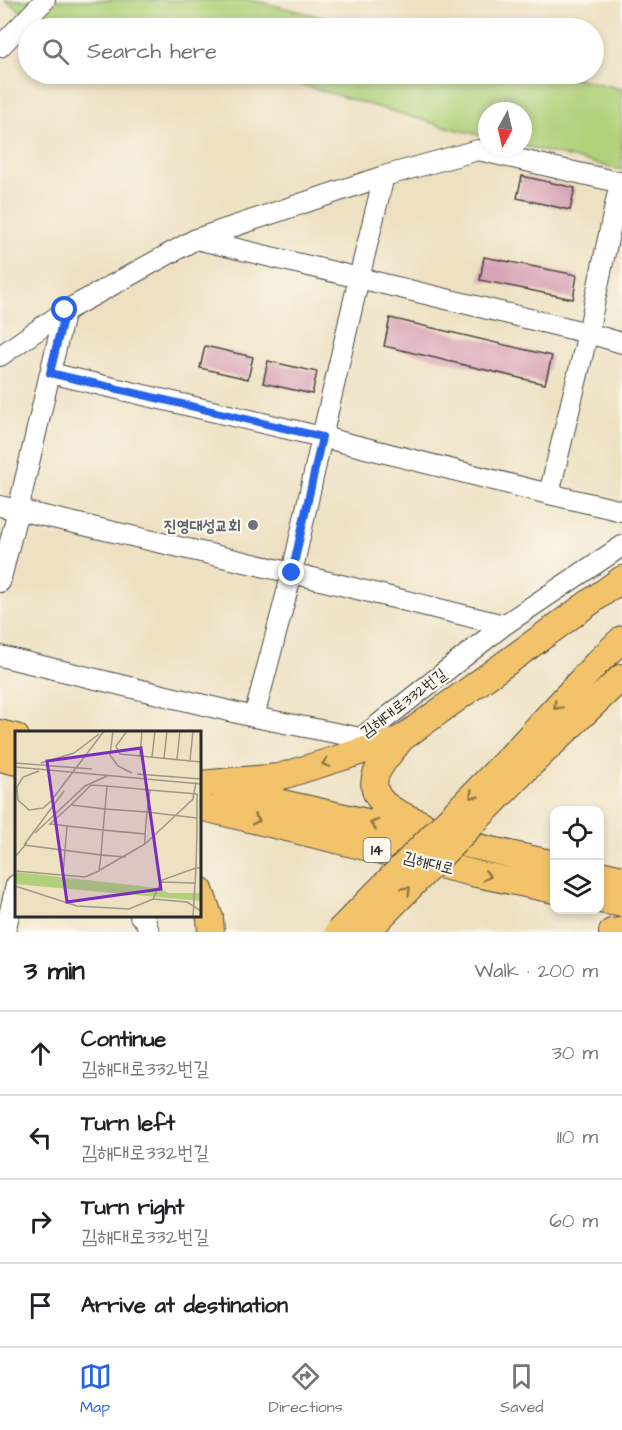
<!DOCTYPE html>
<html lang="en">
<head>
<meta charset="utf-8">
<style>
	body { margin:0; font-family:"Architects Daughter","Poor Story",sans-serif; background:#f2f2f2; color:#202124 }
	.controls { position:absolute; right:18px; bottom:18px; display:grid; overflow:hidden; border-radius:12px; box-shadow:0 3px 9px #0003 }
	.controls button { width:54px; height:54px; display:grid; place-items:center; padding:0; border:0; border-bottom:2px solid #e0e0e0; background:#fff; color:#202124; font:30px sans-serif }
	.compass { position:absolute; left:478px; top:102px; width:54px; height:54px; border-radius:50%; background:#fff; box-shadow:0 3px 9px #0003; rotate:188deg }
	.stop { position:absolute; width:18px; height:18px; margin:-14px; border:4px solid #2563eb; border-radius:50%; background:#fff }
	.stop.end { background:#2563eb; border-color:#fff; box-shadow:0 2px 6px #0008 }
	.list { margin:0; padding:0; list-style:none }
	h2 { display:flex; justify-content:space-between; align-items:center; height:78px; margin:0; padding:0 24px; font-size:26px }
	h2 small { font-size:20px; font-weight:400; color:#757577 }
	.list li { display:grid; grid-template-columns:39px 1fr auto; gap:18px; align-items:center; box-sizing:border-box; height:84px; padding:0 24px; border-top:2px solid #e0e0e0 }
	.list b { display:block; font-size:22px; white-space:nowrap }
	.list p { margin:0; font-size:20px; white-space:nowrap; color:#757577 }
	.list em { font-size:20px; font-style:normal; color:#757577 }
	.icon { flex:none; width:33px; height:33px; fill:none; stroke:currentColor; stroke-width:2; stroke-linecap:round; stroke-linejoin:round }
	.map { position:relative; flex:none; width:622px; height:932px; overflow:hidden }
	.search { position:absolute; background:#fff; box-shadow:0 3px 9px #0003; left:18px; right:18px; top:18px; height:66px; display:flex; align-items:center; gap:15px; box-sizing:border-box; padding:0 21px; border-radius:33px; color:#757577; font-size:22px }
	.sheet { height:414px; background:#fff }
	nav { display:flex; justify-content:space-around; align-items:center; box-sizing:border-box; height:84px; border-top:2px solid #e0e0e0; background:#fff; font-size:16px; color:#757577 }
	nav a { display:grid; justify-items:center; gap:3px }
	nav .on { color:#2563eb }
	.map>svg:first-child { display:block }
	.green { fill:#b0d17a; stroke:#6e7e52; stroke-width:1.5 }
	.building { fill:#d9a4b5 }
	.lines { fill:none; stroke-linecap:round; stroke-linejoin:round }
	.minor-casing { stroke:#484642; stroke-width:22 }
	.major-casing { stroke:#484642; stroke-width:28 }
	.minor { stroke:#fff; stroke-width:20 }
	.major { stroke:#f2c36a; stroke-width:26 }
	.major-bridge-casing { stroke:#484642; stroke-width:28; stroke-linecap:butt }
	.major-bridge { stroke:#f2c36a; stroke-width:26 }
	.oneway { stroke:#8e774a }
	.route { stroke:#2563eb; stroke-width:8 }
	.worship-dot { fill:#6b7280; stroke:#fbf7ec; stroke-width:2 }
	.labels { text-anchor:middle; stroke-width:4.5; stroke-linejoin:round; paint-order:stroke }
	.shield { fill:#fbf7ec; stroke:#696865; stroke-width:1.5 }
	.shield-label { font-size:15px; font-weight:bold; fill:#2b2b2b }
	.worship-label { font-size:16px; font-weight:bold; fill:#5b616d; stroke:#fbf7ec; text-anchor:end }
	.street-label { font-size:16px; fill:#2b2b2b; stroke:#fbf7ec }
	.inset-road { fill:none; stroke:#a09886; stroke-width:1.5 }
	.view { fill:#7b2cbf; fill-opacity:0.15; stroke:#7b2cbf; stroke-width:3 }
	.inset-edge { fill:none; stroke:#2b2b2b; stroke-width:3 }
</style>
</head>
<body>
<div class="map">
<svg width="622" height="932" viewBox="0 0 622 932">
	<rect width="100%" height="100%" fill="#fbf7ec"/>
	<filter id="ink" filterUnits="userSpaceOnUse"><feTurbulence type="fractalNoise" baseFrequency=".0167" numOctaves="2"/><feDisplacementMap in="SourceGraphic" scale="12" xChannelSelector="R" yChannelSelector="G"/><feConvolveMatrix kernelMatrix="1 2 1 2 8 2 1 2 1" color-interpolation-filters="sRGB"/></filter>
	<filter id="wash" filterUnits="userSpaceOnUse"><feTurbulence type="fractalNoise" baseFrequency=".008" numOctaves="4" result="noise"/><feDisplacementMap in="SourceGraphic" scale="24" xChannelSelector="R" yChannelSelector="G"/><feGaussianBlur stdDeviation="1.35" result="paint"/><feColorMatrix in="noise" values="0 0 0 0 0 0 0 0 0 0 0 0 0 0 0 0 0 1.4 0 .05"/><feComposite in="paint" operator="in"/></filter>
	<g filter="url(#wash)">
		<rect width="100%" height="100%" fill="#eee1c2"/>
		<!-- green -->
		<path class="green" d="M5,0H251L370,28H90L21,11Z
			M264,74H558L622,89V170L523,146V111H487V137L443,126Z"/>
		<g id="blocks">
			<!-- building -->
			<path class="building" d="M522,176L575,188L570,210L517,198Z
				M484,257L577,275L573,299L480,280Z
				M390,318L552,356L545,384L384,346Z
				M205,346L253,357L248,379L200,368Z
				M268,361L317,372L312,394L263,383Z"/>
		</g>
	</g>
	<g filter="url(#ink)">
		<use href="#blocks" fill-opacity="0" stroke="#484642" stroke-width="1.5"/>
		<g class="lines">
			<!-- minor casing -->
			<g class="minor-casing">
				<path id="minor" d="M0,47L45,0
					M620,182L588,333L549,494L622,511
					M622,183L478,150L384,176L359,278L588,333L622,343
					M196,239L359,278L322,437L549,494
					M65,311L50,373L322,437L292,573L504,625L361,738L254,717
					M0,356L65,311L196,239L384,176
					M0,506L18,510L0,582
					M504,625L622,546
					M0,656L254,717L292,573L18,510L50,373
					M140,916H144L149,932
					M5,932L16,885"/>
			</g>
			<!-- major casing -->
			<g class="major-casing">
				<path id="major" d="M0,733L16,737
					M401,739C394,749 381,762 376,774C366,803 402,815 422,824
					M514,753L597,663L622,639
					M0,758L16,762
					M535,760L622,677
					M200,784L279,777L401,739L622,579
					M224,790L554,864
					M200,807L472,873L554,890
					M600,874L622,879
					M200,890L210,918L211,932
					M600,900L622,904
					M612,932L622,931"/>
			</g>
			<!-- minor -->
			<use href="#minor" class="minor"/>
			<!-- major -->
			<use href="#major" class="major"/>
			<!-- major-bridge casing -->
			<g class="major-bridge-casing">
				<path id="major-bridge" d="M338,932L514,753
					M366,932L535,760"/>
			</g>
			<!-- major-bridge -->
			<use href="#major-bridge" class="major-bridge"/>
		</g>
		<!-- one-way arrows -->
		<defs><path id="oneway-chevron" d="M-2-3.5L2.5 0L-2 3.5" fill="none" stroke-width="1.6" stroke-linecap="round" stroke-linejoin="round" transform="scale(1.5)"/></defs>
		<g class="oneway">
			<use href="#oneway-chevron" transform="translate(557 706) rotate(133)"/>
			<use href="#oneway-chevron" transform="translate(326 763) rotate(162)"/>
			<use href="#oneway-chevron" transform="translate(473 795) rotate(135)"/>
			<use href="#oneway-chevron" transform="translate(256 820) rotate(14)"/>
			<use href="#oneway-chevron" transform="translate(374 824) rotate(-167)"/>
			<use href="#oneway-chevron" transform="translate(487 876) rotate(12)"/>
			<use href="#oneway-chevron" transform="translate(407 890) rotate(-45)"/>
		</g>
	</g>
	<g class="lines" filter="url(#ink)">
		<!-- route -->
		<path class="route" d="M65,310L50,373L322,437L292,573"/>
	</g>
	<!-- markers -->
	<circle class="worship-dot" cx="253" cy="525" r="6"/>
	<g class="labels">
		<!-- shield labels -->
		<rect class="shield" x="363.5" y="838" width="27" height="24" rx="4.5"/>
		<g class="shield-label">
			<text x="377" y="855">14</text>
		</g>
		<!-- worship labels -->
		<g class="worship-label">
			<text x="241" y="531">진영대성교회</text>
		</g>
		<!-- street labels -->
		<g class="street-label">
			<text transform="translate(403 702) rotate(-37)" y="6">김해대로332번길</text>
			<text transform="translate(429 862) rotate(14)" y="6">김해대로</text>
		</g>
	</g>
	<!-- overview -->
	<g transform="translate(15 731)">
		<rect width="186" height="186" fill="#eee1c2"/>
		<path d="M0,141L143,157L154,162H186V170L0,153Z" fill="#b0d17a"/>
		<path class="inset-road" d="M98,0L95,24L103,35L117,42M112,0L101,15L105,23L186,31M125,25L127,0M137,26L140,0M149,27L152,0M162,28L165,0M175,29L178,0M0,32L77,38M26,32L59,22L84,3M0,36L186,53M24,40L8,46L2,56L3,69L14,79L28,77L36,70L89,0M122,43L186,48M92,55L76,54L56,74L90,78L88,99L130,103V113M52,95L88,99L86,124L111,126M20,102L70,55L92,45M130,103L132,81L90,78L92,55L135,59M9,114L49,60M0,126L12,112M85,139L130,113L178,68L181,51M0,140L70,146L84,140L86,124L9,114M48,144L52,95L35,93L56,74M146,151L180,152M0,155L62,175L114,178L138,168L172,171L186,180M138,168L147,149L181,137L182,98V63L135,59L132,81L182,87M178,186L181,137H186"/>
		<path class="view" d="M126,17L146,158L52,171L32,30Z"/>
		<rect width="186" height="186" class="inset-edge"/>
	</g>
</svg>
<div class="controls">
<button><svg class="icon" aria-label="locate" viewBox="0 0 24 24"><circle cx="12" cy="12" r="6"/><path d="M12 2v4M12 18v4M2 12h4M18 12h4"/></svg></button>
<button><svg class="icon" aria-label="layers" viewBox="0 0 24 24"><path d="M12 4l9 5-9 5-9-5zM3 14l9 5 9-5"/></svg></button>
</div>
<svg class="compass" viewBox="-18 -18 36 36"><path d="M0-13l5 13h-10z" fill="#e53935"/><path d="M0 13l5-13h-10z" fill="#757577"/></svg>
<div class="stop" style="left:65px;top:310px"></div>
<div class="stop end" style="left:292px;top:573px"></div>
<div class="search"><svg class="icon" aria-label="search" viewBox="0 0 24 24"><circle cx="10" cy="10" r="6"/><path d="M15 15l6 6"/></svg>Search here</div>
</div>
<section class="sheet">
<h2>3 min<small>Walk · 200 m</small></h2>
<ul class="list">
<li><svg class="icon" aria-label="ahead" viewBox="0 0 24 24"><path d="M12 20V5M6 11l6-6 6 6"/></svg><div><b>Continue</b><p>김해대로332번길</p></div><em>30 m</em></li>
<li><svg class="icon" aria-label="left" viewBox="0 0 24 24"><path d="M17 20v-9H6M10 6l-5 5 5 5"/></svg><div><b>Turn left</b><p>김해대로332번길</p></div><em>110 m</em></li>
<li><svg class="icon" aria-label="right" viewBox="0 0 24 24"><path d="M7 20v-9h11M14 6l5 5-5 5"/></svg><div><b>Turn right</b><p>김해대로332번길</p></div><em>60 m</em></li>
<li><svg class="icon" aria-label="arrive" viewBox="0 0 24 24"><path d="M6 21V4h12l-3 4 3 4H6"/></svg><div><b>Arrive at destination</b></div></li>
</ul>
</section>
<nav>
<a class="on"><svg class="icon" aria-label="map" viewBox="0 0 24 24"><path d="M3 6l6-2 6 2 6-2v14l-6 2-6-2-6 2zM9 4v14M15 6v14"/></svg>Map</a>
<a><svg class="icon" aria-label="directions" viewBox="0 0 24 24"><path d="M12 3l9 9-9 9-9-9zM9 14v-3h6M13 9l2 2-2 2"/></svg>Directions</a>
<a><svg class="icon" aria-label="saved" viewBox="0 0 24 24"><path d="M7 4h10v16l-5-4-5 4z"/></svg>Saved</a>
</nav>
</body>
</html>
